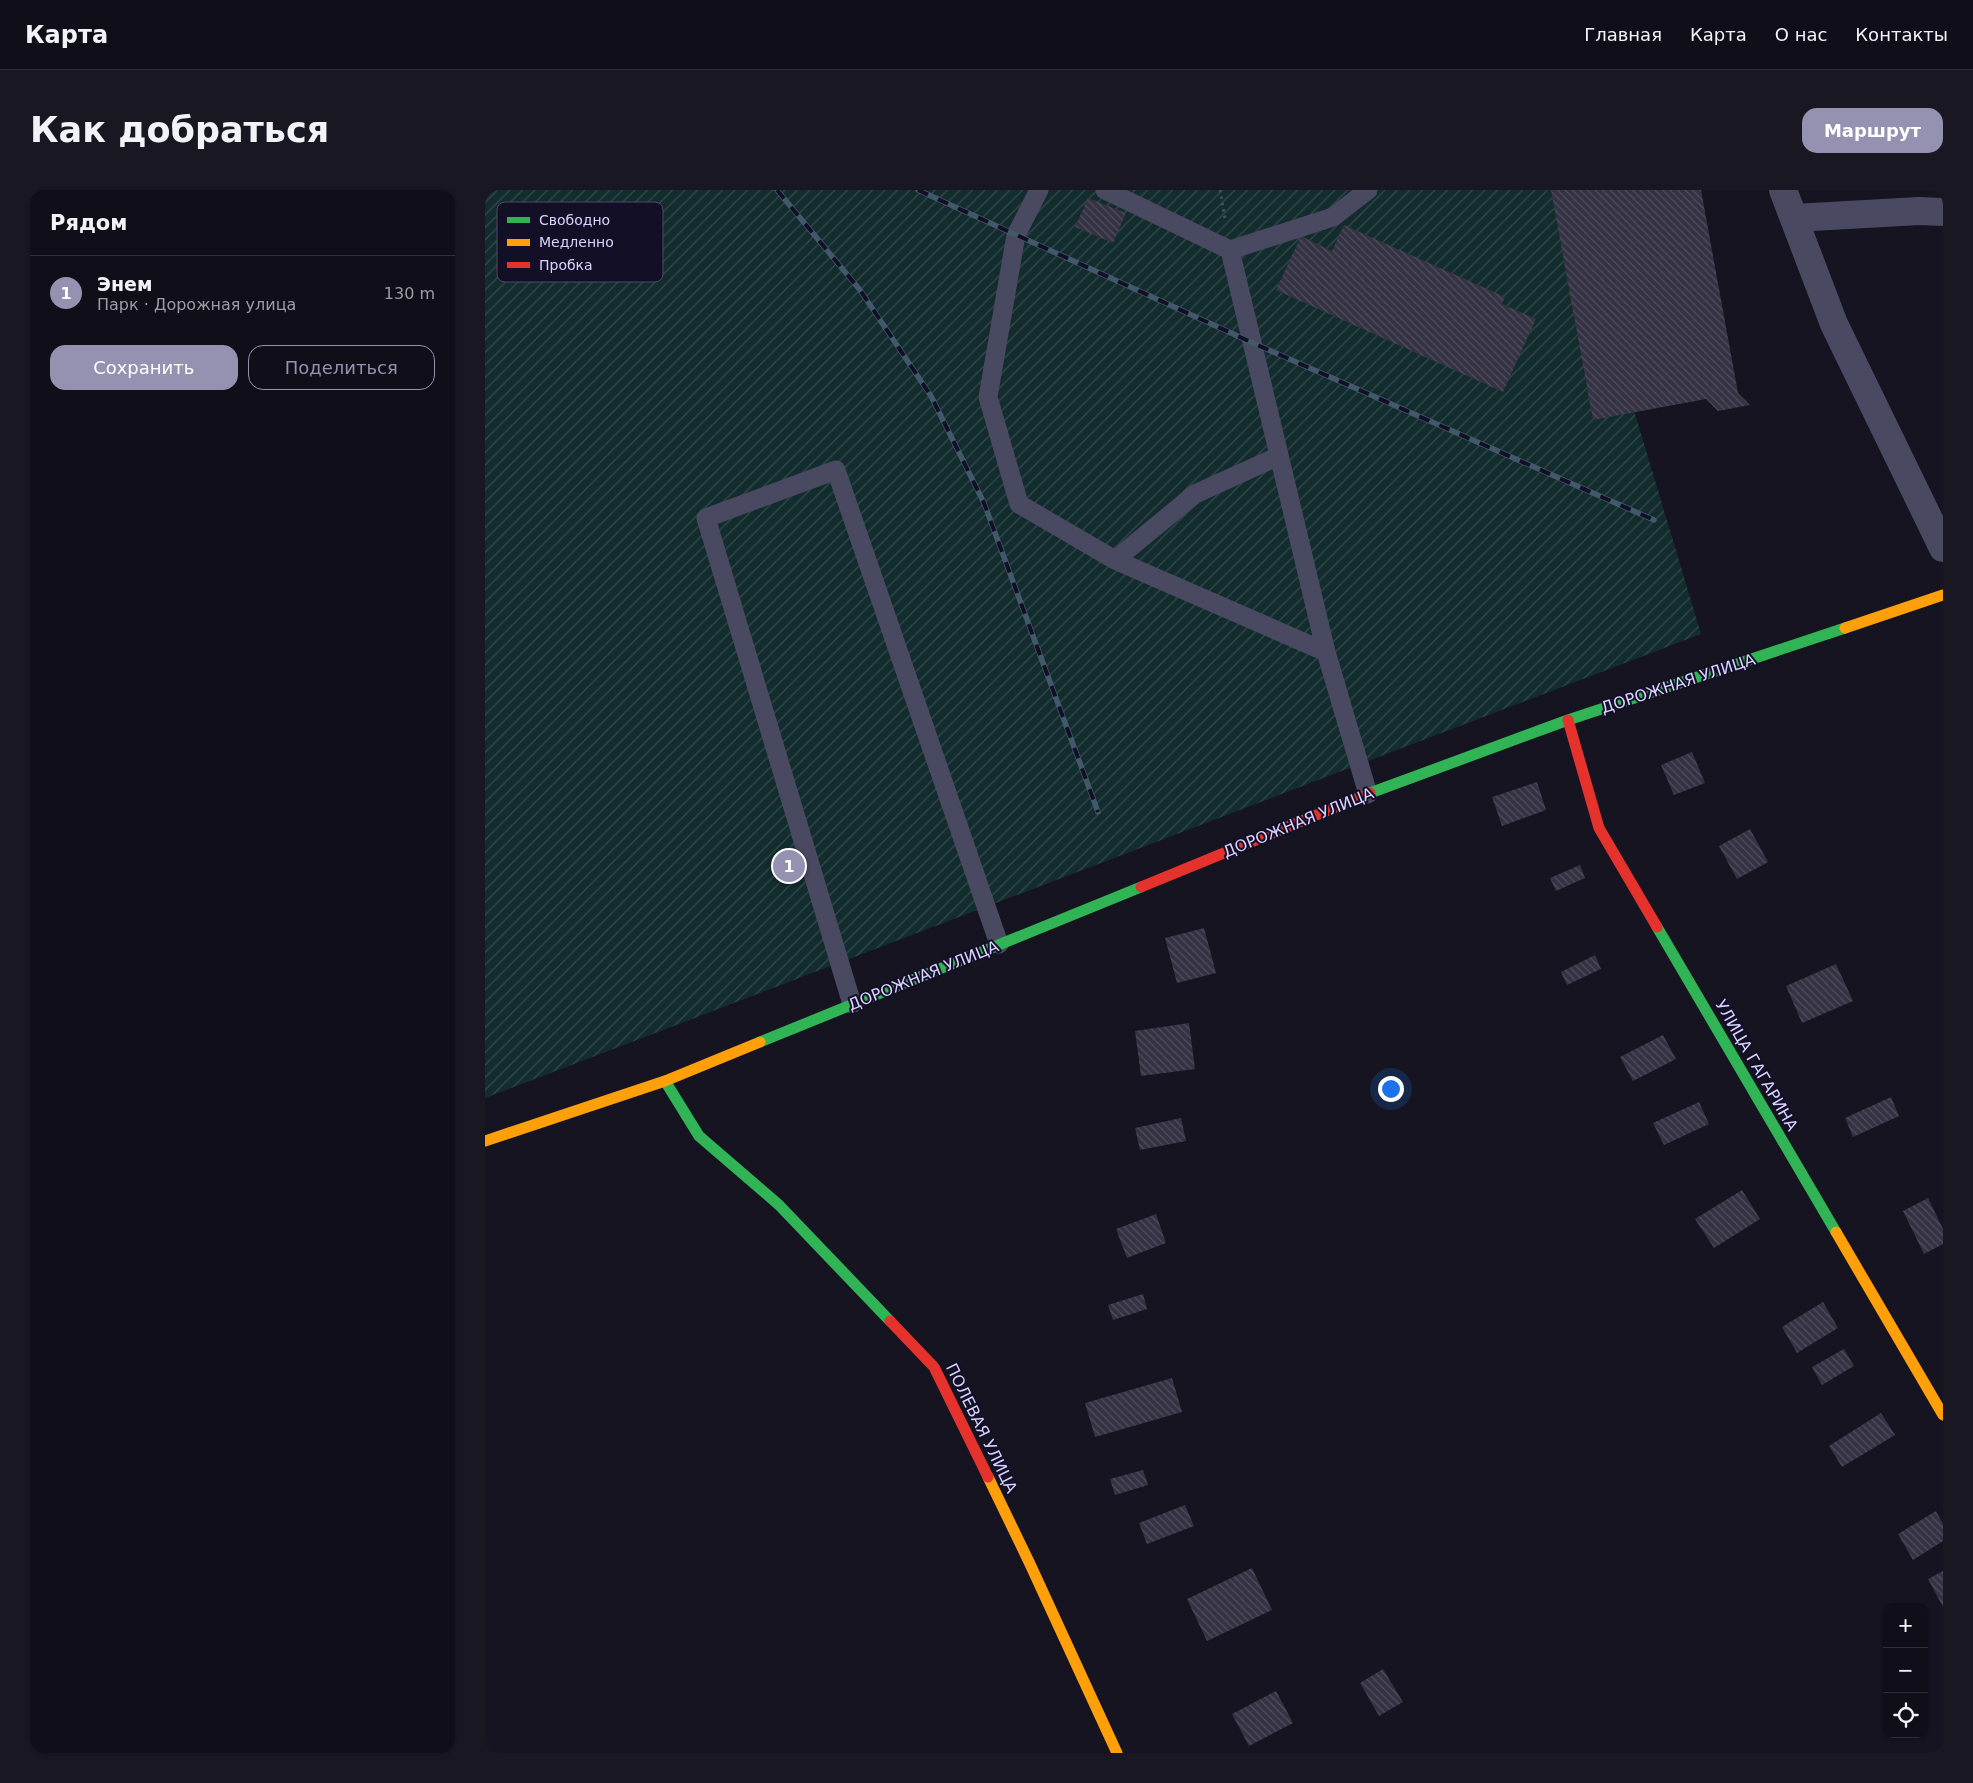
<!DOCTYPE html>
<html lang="ru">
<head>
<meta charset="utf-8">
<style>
	body { margin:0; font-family:"DejaVu Sans",sans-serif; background:#191822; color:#f1f3f6 }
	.controls { position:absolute; right:15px; bottom:15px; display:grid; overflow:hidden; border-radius:10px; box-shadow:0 1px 4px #0004 }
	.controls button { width:45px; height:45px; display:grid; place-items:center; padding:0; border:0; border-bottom:1px solid #302f38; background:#100f19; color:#f1f3f6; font:25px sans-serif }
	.you { position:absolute; left:905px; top:898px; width:18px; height:18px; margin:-12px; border:4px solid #fff; border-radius:50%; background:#1a73e8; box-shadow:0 0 0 8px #1a73e833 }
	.badge { display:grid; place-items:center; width:32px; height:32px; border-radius:50%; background:#9591b1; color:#fff; font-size:16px; font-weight:700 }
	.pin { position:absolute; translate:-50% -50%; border:2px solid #fff; box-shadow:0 1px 5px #0006 }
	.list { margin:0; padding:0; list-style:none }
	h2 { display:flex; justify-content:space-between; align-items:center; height:65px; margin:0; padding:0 20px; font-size:21px }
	h2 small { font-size:16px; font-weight:400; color:#9c9ca2 }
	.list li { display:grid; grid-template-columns:32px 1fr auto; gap:15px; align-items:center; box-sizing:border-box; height:75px; padding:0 20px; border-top:1px solid #302f38 }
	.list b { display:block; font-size:19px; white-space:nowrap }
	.list p { margin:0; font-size:16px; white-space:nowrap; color:#9c9ca2 }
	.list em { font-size:16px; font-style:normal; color:#9c9ca2 }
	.actions { display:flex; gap:10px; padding:15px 20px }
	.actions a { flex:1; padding:11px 0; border:1px solid #9591b1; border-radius:15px; text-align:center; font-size:18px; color:#9591b1 }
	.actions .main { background:#9591b1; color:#fff }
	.icon { flex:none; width:28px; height:28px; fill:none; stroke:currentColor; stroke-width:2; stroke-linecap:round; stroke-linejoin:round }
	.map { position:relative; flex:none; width:1458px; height:1563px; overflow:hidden; border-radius:15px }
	header { display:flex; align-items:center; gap:30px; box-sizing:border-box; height:70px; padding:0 25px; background:#100f19; border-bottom:1px solid #302f38 }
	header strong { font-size:24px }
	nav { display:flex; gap:28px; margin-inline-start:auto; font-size:18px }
	.intro { display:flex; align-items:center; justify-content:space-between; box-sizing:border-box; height:120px; padding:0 30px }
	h1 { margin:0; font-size:35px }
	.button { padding:12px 22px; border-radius:15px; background:#9591b1; color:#fff; font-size:18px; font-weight:700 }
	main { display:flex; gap:30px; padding:0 30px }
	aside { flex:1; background:#100f19; border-radius:15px; box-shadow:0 1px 4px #0004 }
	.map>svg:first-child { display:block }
	.garden { fill:url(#garden-furrows) }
	.building { fill:url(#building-back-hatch) }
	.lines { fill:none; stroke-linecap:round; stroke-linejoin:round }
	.path { stroke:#44505f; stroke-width:3; stroke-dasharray:2.5 4; stroke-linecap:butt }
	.lane { stroke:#4a4962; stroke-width:19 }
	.street { stroke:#4a4962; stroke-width:28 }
	.fast { stroke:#30b455; stroke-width:11 }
	.slow { stroke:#ff9f0a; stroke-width:11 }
	.jam { stroke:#e5322d; stroke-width:11 }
	.rail-casing { stroke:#43596b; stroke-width:5.5 }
	.rail { stroke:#130f26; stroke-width:4; stroke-dasharray:11; stroke-linecap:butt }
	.labels { text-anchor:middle; stroke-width:4; stroke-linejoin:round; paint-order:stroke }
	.street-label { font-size:16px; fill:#d9d4ff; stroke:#130f26 }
	.key { fill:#130f26; stroke:#4e4a67; stroke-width:1 }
	.key-label { font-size:14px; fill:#d9d4ff }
</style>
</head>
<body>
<header>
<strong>Карта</strong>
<nav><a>Главная</a><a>Карта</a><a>О нас</a><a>Контакты</a></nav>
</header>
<div class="intro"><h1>Как добраться</h1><a class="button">Маршрут</a></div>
<main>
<aside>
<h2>Рядом<small></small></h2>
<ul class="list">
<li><span class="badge">1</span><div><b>Энем</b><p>Парк · Дорожная улица</p></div><em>130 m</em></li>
</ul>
<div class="actions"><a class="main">Сохранить</a><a>Поделиться</a></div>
</aside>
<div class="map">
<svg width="1458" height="1563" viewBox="0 0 1458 1563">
	<defs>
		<pattern id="garden-furrows" width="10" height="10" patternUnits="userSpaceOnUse" patternTransform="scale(1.25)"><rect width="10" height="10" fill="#132c2d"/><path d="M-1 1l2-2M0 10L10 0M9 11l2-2" fill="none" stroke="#354a4c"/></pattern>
		<pattern id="building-back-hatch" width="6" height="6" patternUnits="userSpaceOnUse" patternTransform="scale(1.25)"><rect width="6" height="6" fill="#343243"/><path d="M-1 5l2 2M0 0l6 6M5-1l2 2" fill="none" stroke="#514f5f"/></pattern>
	</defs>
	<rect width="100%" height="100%" fill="#161421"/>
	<!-- garden -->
	<path class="garden" d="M0,0H1083L1216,444L0,908Z"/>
	<!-- building -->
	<path class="building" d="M1066,0H1216L1253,203L1265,215L1233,221L1221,209L1108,230Z
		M603,8L641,23L628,53L590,37Z
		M859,35L1020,107L1017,114L1051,129L1018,202L791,100L816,46L847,61Z
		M1207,562L1220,593L1189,605L1176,575Z
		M1052,592L1061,620L1017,636L1007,607Z
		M1265,639L1283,672L1252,689L1234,656Z
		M1095,675L1100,688L1071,701L1065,688Z
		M719,738L731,783L692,793L680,748Z
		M1110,765L1116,779L1082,795L1076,782Z
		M1351,774L1368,811L1317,833L1301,796Z
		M704,833L710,879L656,886L650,841Z
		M1178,845L1191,869L1148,891L1135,867Z
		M1406,907L1414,926L1368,947L1360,928Z
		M1214,912L1224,934L1179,955L1168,933Z
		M696,928L701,951L655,960L650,938Z
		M1257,1000L1275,1029L1229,1058L1210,1029Z
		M1443,1008L1458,1039V1054L1439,1064L1418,1021Z
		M671,1024L681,1053L642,1068L631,1039Z
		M658,1104L662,1119L628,1130L623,1115Z
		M1338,1112L1353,1138L1312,1163L1297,1137Z
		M1359,1159L1369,1176L1337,1195L1327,1177Z
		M687,1188L697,1222L610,1247L600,1213Z
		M1396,1223L1410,1245L1357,1277L1344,1256Z
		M658,1280L663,1295L630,1305L625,1289Z
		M700,1315L709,1336L662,1354L654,1333Z
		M1451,1321L1458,1334V1351L1428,1370L1413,1344Z
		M767,1378L787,1420L722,1451L702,1409Z
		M1458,1381V1417L1443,1389Z
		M898,1479L918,1512L894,1526L875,1493Z
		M791,1501L808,1533L764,1556L747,1524Z"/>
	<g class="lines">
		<!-- path -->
		<path class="path" d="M735,0L740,29"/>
		<!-- lane -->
		<path class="lane" d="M554,0L531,45L503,207L534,314L630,370L841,462
			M620,0L745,60
			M630,370L710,304L794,266
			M883,604L841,462L745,60L848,27L883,0
			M367,814L221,328L351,280L514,754"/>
		<!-- street -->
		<path class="street" d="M1298,0L1349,134L1458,358
			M1309,28L1434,21L1458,22"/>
		<!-- fast -->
		<path class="fast" d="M885,603L1083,530L1360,438
			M1172,737L1351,1042
			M275,852L656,697
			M180,891L214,946L294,1015L405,1131"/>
		<!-- slow -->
		<path class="slow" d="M1360,438L1458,405
			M0,951L180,891L275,852
			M1351,1042L1458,1225
			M503,1287L545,1374L632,1563"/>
		<!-- jam -->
		<path class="jam" d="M1083,530L1114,638L1172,737
			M656,697L885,603
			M405,1131L449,1177L503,1287"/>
		<!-- rail casing -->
		<g class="rail-casing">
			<path id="rail" d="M292,0L375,100L446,206L499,313L613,622
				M433,0L768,153L1169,330"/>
		</g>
		<!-- rail -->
		<use href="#rail" class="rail"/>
	</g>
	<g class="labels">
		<!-- street labels -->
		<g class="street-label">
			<text transform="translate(1193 493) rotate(-18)" y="6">ДОРОЖНАЯ УЛИЦА</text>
			<text transform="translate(813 632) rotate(-22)" y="6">ДОРОЖНАЯ УЛИЦА</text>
			<text transform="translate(438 785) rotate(-22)" y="6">ДОРОЖНАЯ УЛИЦА</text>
			<text transform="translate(1272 875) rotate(60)" y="6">УЛИЦА ГАГАРИНА</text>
			<text transform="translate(497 1238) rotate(64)" y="6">ПОЛЕВАЯ УЛИЦА</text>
		</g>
	</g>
	<!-- legend -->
	<rect x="12" y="12" width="166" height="80" rx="8" class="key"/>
	<rect x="22" y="27" width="23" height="6" fill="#30b455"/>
	<rect x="22" y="49" width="23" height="7" fill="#ff9f0a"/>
	<rect x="22" y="72" width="23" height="6" fill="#e5322d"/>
	<g class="key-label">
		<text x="54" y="35">Свободно</text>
		<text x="54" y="57">Медленно</text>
		<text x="54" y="80">Пробка</text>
	</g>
</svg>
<div class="controls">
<button>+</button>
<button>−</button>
<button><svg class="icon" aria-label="locate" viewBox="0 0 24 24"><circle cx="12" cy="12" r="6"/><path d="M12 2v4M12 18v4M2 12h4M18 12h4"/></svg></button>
</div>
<div class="you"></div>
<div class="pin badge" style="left:304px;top:676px">1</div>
</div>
</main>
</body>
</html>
